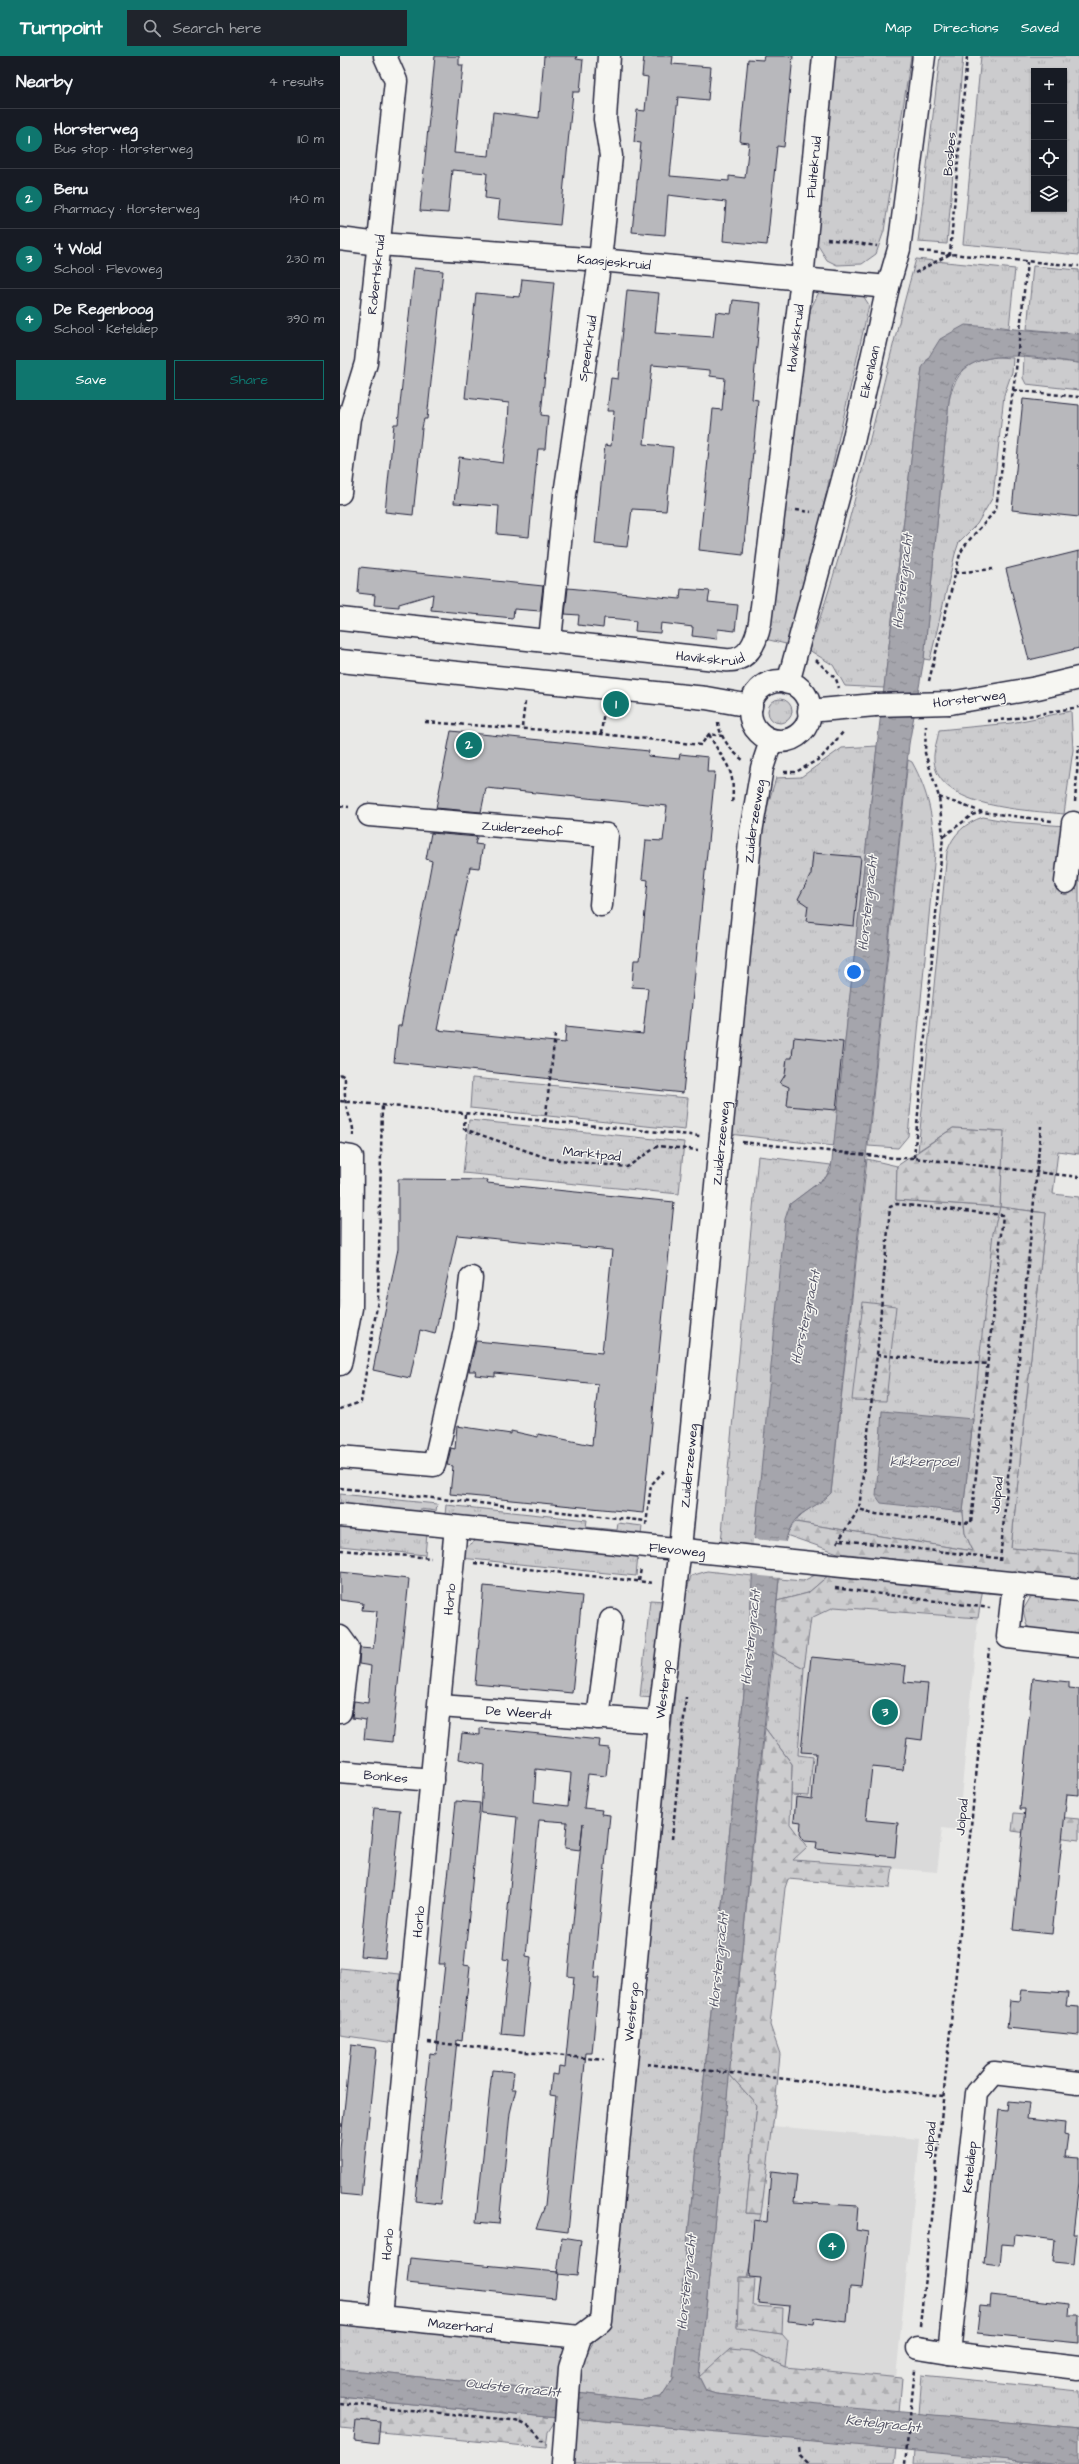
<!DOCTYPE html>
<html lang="en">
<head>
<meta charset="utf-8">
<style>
	body { margin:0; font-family:"Architects Daughter",sans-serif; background:#20242c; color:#f1f3f6 }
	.controls { position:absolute; right:12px; top:12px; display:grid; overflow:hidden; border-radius:0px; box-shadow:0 1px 3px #0004 }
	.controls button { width:36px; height:36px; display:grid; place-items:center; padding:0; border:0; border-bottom:1px solid #363941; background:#171b24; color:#f1f3f6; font:20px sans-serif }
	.you { position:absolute; left:514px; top:916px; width:14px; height:14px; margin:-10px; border:3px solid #fff; border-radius:50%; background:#1a73e8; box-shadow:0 0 0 6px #1a73e833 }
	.badge { display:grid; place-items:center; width:26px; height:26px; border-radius:50%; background:#0f766e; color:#fff; font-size:13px; font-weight:700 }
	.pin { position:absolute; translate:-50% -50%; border:2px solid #fff; box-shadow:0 1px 4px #0006 }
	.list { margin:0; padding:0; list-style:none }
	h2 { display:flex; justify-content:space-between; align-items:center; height:52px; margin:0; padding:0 16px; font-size:17px }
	h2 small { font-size:13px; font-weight:400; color:#9ea1a6 }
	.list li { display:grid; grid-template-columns:26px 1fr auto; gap:12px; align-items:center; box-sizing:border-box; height:60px; padding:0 16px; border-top:1px solid #363941 }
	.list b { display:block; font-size:15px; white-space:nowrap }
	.list p { margin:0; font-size:13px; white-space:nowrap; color:#9ea1a6 }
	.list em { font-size:13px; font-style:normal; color:#9ea1a6 }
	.actions { display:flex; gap:8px; padding:12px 16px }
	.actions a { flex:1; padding:9px 0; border:1px solid #0f766e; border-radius:0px; text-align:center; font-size:14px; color:#0f766e }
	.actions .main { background:#0f766e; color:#fff }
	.icon { flex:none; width:22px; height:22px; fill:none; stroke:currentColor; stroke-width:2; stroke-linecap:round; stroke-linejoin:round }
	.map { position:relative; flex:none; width:739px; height:2408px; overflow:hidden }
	header { display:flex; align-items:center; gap:24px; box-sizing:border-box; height:56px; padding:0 20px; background:#0f766e; color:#fff }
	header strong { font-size:19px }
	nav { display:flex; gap:22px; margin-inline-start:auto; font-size:14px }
	.search { width:280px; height:36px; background:#20242c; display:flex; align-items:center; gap:10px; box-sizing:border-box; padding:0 14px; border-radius:0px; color:#9ea1a6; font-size:15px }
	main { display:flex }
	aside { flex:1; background:#171b24 }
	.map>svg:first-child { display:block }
	.built { fill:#dadada }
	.grass { fill:url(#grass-tufts); stroke:#777784; fill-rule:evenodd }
	.forest { fill:url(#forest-firs); stroke:#777784 }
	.water { fill:url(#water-ripples); stroke:#71717f }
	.pier { fill:#e9e9e7 }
	.building { fill:#b8b8bc; stroke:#22223b; fill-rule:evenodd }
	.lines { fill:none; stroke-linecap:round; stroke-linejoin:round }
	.minor-casing { stroke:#22223b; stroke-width:25 }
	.path { stroke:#22223b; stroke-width:2.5; stroke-dasharray:4 3; stroke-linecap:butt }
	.minor { stroke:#f6f6f2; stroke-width:22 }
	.minor-bridge-casing { stroke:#22223b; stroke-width:25; stroke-linecap:butt }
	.minor-bridge { stroke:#f6f6f2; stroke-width:22 }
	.labels { text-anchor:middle; stroke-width:3; stroke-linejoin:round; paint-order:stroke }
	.street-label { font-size:13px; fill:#22223b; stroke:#f6f6f2 }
	.water-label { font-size:14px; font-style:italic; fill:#565668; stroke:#f6f6f2 }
</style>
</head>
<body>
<header>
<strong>Turnpoint</strong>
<div class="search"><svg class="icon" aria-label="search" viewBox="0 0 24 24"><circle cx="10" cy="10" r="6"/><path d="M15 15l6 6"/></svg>Search here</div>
<nav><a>Map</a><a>Directions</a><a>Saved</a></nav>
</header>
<main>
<aside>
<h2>Nearby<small>4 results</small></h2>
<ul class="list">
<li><span class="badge">1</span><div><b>Horsterweg</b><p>Bus stop · Horsterweg</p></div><em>110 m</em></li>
<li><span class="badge">2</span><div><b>Benu</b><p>Pharmacy · Horsterweg</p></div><em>140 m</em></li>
<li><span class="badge">3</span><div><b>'t Wold</b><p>School · Flevoweg</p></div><em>230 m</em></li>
<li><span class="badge">4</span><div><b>De Regenboog</b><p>School · Keteldiep</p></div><em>390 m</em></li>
</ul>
<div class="actions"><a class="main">Save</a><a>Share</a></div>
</aside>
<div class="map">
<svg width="739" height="2408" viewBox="0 0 739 2408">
	<defs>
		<pattern id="grass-tufts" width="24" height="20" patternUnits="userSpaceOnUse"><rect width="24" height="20" fill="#ccccce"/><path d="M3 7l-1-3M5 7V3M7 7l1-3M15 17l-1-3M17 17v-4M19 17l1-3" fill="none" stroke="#afafb2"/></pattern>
		<pattern id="forest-firs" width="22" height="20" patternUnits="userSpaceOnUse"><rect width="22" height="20" fill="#ccccce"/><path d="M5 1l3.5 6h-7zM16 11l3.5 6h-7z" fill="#afafb2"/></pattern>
		<pattern id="water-ripples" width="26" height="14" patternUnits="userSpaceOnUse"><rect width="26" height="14" fill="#a5a5ac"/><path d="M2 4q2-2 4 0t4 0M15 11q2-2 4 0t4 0" fill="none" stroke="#86868d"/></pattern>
	</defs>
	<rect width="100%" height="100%" fill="#e9e9e7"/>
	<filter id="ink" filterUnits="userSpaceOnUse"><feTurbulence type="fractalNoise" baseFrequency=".025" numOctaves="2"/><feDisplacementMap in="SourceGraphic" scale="8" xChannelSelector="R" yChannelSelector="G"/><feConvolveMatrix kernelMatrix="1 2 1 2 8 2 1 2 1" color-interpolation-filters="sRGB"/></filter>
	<g filter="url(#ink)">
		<!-- built -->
		<path class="built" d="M494,1551L638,1562L618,1774L602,1772L597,1816L452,1804L451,1739L469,1740L473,1701L458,1699L465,1593L471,1562Z
			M432,2070L580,2083L556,2322L445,2311L448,2285L442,2278L443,2252L413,2250L415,2223L407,2222L421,2158Z"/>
		<!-- grass -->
		<path class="grass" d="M495,0H571L544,175L536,198L522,208L497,209L487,204L477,188Z
			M600,0H623L607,188L578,186Z
			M641,0H739V199L623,188ZM694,15H724V153H694Z
			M576,203L675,213L669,272L657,270L582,312L544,632L505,630L493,609L469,594C515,466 539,333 576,203Z
			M693,210L739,214V278L687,273Z
			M480,234L522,238L529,249L477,478L470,519L450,589L425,583L468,258Z
			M657,301L673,302L672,316L664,339L653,441L637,468L619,486L615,498L590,604L584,603L609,345C615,317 628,304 657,301Z
			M684,301L739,307V334L686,328L683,322Z
			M428 655a12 12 0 1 1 24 0a12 12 0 1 1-24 0Z
			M731,655L733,694L724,758C689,754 597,753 594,704C593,695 598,683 599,674L671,667Z
			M537,690L494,1090L389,1078L417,809L425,758L436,722L461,721L502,692Z
			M568,704L572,706C589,737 593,762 595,797L568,1080L558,1092L528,1090Z
			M643,761L671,766L739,771V1098L718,1095L713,1138L739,1141V1498L671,1492L706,1157L661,1151L623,1456L625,1477L633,1495L455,1466C463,1453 480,1449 491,1437L527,1103L557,1110L556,1144L660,1151L663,1075L613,1072L578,1095L607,796C613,778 625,767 643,761Z
			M132,1022L348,1042L345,1074L130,1052Z
			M129,1064L344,1086L339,1138L123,1117Z
			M418,1100L491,1109L486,1121L450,1148L414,1489L381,1487Z
			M0,1438L97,1448L96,1455L80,1453L79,1457L0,1449Z
			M106,1449L247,1464L246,1471L277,1474L278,1467L302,1470L301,1480L105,1459Z
			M0,1469L87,1478L85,1499L0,1490Z
			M138,1483L298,1500L296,1520L121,1502L125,1492Z
			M367,1515L413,1520L408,1598L333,2323L321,2341L302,2344L236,2337C240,2307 248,2293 265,2269L296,2008L345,1541L351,1520Z
			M477,1518H490L468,1537L437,1545L439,1523L463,1525Z
			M704,1539L739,1543V1584L700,1578L687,1570L683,1554L690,1542Z
			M310,1544L325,1545L315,1642L300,1641Z
			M433,1596L464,1612L458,1699L473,1701L469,1740L451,1739L452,1708L425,1672Z
			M0,1912L60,1918L55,1987L0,1979Z
			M389,2018L417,2049L406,2157L421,2158L407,2222H400L397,2271L442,2278L448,2285L445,2311L411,2295L359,2321Z
			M0,2265L229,2290L220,2335L0,2313Z
			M582,2319L739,2335V2373L579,2358Z
			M233,2362L556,2392L554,2408H230Z
			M575,2394L712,2408H574Z"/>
		<!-- forest -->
		<path class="forest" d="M613,1072L664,1075L660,1151L706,1157L671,1492L739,1498V1523L498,1497L446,1479L455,1466L633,1495L625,1477L623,1456L653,1177L660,1151L556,1144L557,1110Z
			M523,1246L556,1250L546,1345L512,1344Z
			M490,1518L643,1532L638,1562L494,1551L471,1562L464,1612L433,1596L437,1545L468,1537Z
			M425,1672L452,1708L450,1768L467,1791L453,1804L553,1811L550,1832L448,1823L445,1832L430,1969L440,1998L435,2052L421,2158L406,2157L417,2049L389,2018Z
			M674,1757L739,1763V1784L672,1775Z
			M399,2222L415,2223L413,2250L443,2252L442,2278L397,2272Z
			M390,2293L411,2295L445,2311L562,2322L559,2357L376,2338L366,2335L359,2321Z
			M0,2341L217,2362L208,2376L206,2392L0,2372Z"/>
		<!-- water -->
		<path class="water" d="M625,269L739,278V307C704,303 633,286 613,327C611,332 610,339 609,345L584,603L569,688L491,1437C482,1447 471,1451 460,1459C443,1473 443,1503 439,1523L359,2321L366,2335L376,2338L739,2373V2408H712L233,2362L236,2337L302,2344L321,2341L333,2323L408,1598L414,1489L445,1163L450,1148L486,1121L491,1113L537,690L582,312L600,283Z
			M542,1355L633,1363L623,1456L541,1447L536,1440Z
			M0,2313L220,2335L217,2362L0,2341Z"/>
		<!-- pier -->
		<path class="pier" d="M413,1483L447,1486L441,1522L411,1519Z"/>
		<!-- building -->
		<path class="building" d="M95,0H119V9H123L114,97L149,100L153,56L199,62L204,0H237L236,3L243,4L240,36H233L220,169L158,163L160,144L145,142L147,117L112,114L108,157L80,155Z
			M304,0H333L332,8L371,11L368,44L338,41L330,120L389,125V120L405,122L409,87L400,86L408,3L423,4L424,0H453L444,91L437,90L427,189L383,185L386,146L328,139L325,179L292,176L301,87L294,86L297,54L305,55L308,21L302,20Z
			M74,212L103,215L87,363H84L82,372L73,459L45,456L54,368H58Z
			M182,223L214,226L201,359L208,360L205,393H198L189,481L157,478L159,450L114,447L119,401L163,407L168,369L169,347L125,342L136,237L180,241Z
			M287,234L319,237L315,277L373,281L376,256L391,258L393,244L421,247L412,343L418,344L403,499L359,494L373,353L382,354L385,322L370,320V314L312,309L304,388L333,391L326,455L292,453L287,491L255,488L265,389L271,390L274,355H267L271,322L278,323Z
			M683,343L739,349V461L672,454Z
			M739,495V592L689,604L666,513Z
			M20,511L203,530L200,555L174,553L173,562L91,554L93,538L59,548V551L34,549L35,539L18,537Z
			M228,532L340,543L341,533L370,535L368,546L398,549L395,575L378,573L377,583L352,580L353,571L321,567L320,577L295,575L296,565L280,563L264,562L263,572L238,569L239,559L225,558Z
			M111,675L309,695L308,700L339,703L340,698L368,701L367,716H375L343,1037L54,1006L58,970H61L92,805L86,803L91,777L137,781L135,788L143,789L139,812L130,811L97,974L225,987L226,970L303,978L308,932L292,931L294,904H300L303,876L308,824L302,823L306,784L323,785L327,750L146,732L141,756L96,752Z
			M473,797L521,801L514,870L466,865L468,850L458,843L471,818Z
			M454,981L503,986L496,1054L447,1050L449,1031L440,1027L445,1019L447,1002H452Z
			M58,1123L148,1124L147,1127L334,1146L303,1457L110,1438L113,1410L107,1409L111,1392L115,1393L117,1370L171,1378V1375L198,1381V1378L252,1389L258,1328L155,1317V1321L135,1319L136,1315H129L136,1285L262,1297L272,1194L117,1179L95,1278L80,1274L70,1322L33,1314L58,1193Z
			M0,1516L69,1523L52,1686L24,1683L26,1664L12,1662L14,1645L28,1647L31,1610L19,1608L20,1592L33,1593L37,1555L22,1554L23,1547L0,1544Z
			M144,1530L242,1540L232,1637L135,1628Z
			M471,1601L566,1610L564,1626L588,1628L582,1684L567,1682L563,1714L532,1711L526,1764L558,1767L555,1801L476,1793L477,1786L464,1785L460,1778L461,1766L454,1765L456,1741L472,1743L476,1697L461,1696Z
			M693,1622L729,1626V1632L739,1633V1739L727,1738L712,1878L673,1874L685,1753H680Z
			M140,1672L260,1684L259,1691L269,1692L266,1720L248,1718L244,1752L262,1754L261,1758L270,1759L254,1922H259L252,1997H246L228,2176L196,2172L205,2150L208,2121L216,2040L210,2039L212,2018L218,2019L219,2010L225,2011L234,1921L228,1920V1917L243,1767L240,1794L225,1792L227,1766L199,1764L186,1900L191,1901L183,1980L161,1978L169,1904L163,1903L177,1761L141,1757L144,1708L119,1703L122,1677L140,1679ZM196,1713L231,1717L228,1750L194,1746Z
			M116,1745L140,1747L124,1909L130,1910L124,1965L122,1985L117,1984L100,2148L75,2145L90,1997L96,1998L101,1945L105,1908H99Z
			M34,1752L60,1754L45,1902L20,1900Z
			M682,1934L728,1937L726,1950L739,1951V1979L667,1972L670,1944L680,1945Z
			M11,1989L36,1992L21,2140L0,2138V2093Z
			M152,2014L174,2016L172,2033H176L170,2057L159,2168L136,2166Z
			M668,2045L689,2047L687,2063L725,2067L724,2078L728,2079L725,2101L739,2102V2126L733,2178H737L734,2208L713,2206L715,2184L675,2179L674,2189L662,2188L660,2209L644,2207L659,2054L667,2055Z
			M431,2116L457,2119L454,2146L518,2150L516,2174L528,2176L522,2232L510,2231L507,2266L475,2262L474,2268L448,2265L450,2250L418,2247L421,2222L409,2221L414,2164L427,2166Z
			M222,2181L241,2184L237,2220L217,2218Z
			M70,2202L218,2216L215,2242L67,2227Z
			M651,2239L730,2248L729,2259H739V2287L637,2277L640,2250L650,2251Z
			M16,2364L40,2366L38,2387L14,2384Z"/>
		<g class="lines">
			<!-- minor casing -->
			<g class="minor-casing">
				<g id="minor">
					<path id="s1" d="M0,183L39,188L260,204L548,231"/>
					<path id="s2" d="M0,437L9,362L26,307L56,25L45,0"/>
					<path id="s3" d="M0,563L385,604C408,606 416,587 420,567L462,223L484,0"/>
					<path id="s4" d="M210,584L225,438L260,204L271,100L265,63L269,0"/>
					<path d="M0,605L366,642L411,650"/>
					<circle cx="440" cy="655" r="30"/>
					<path id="s5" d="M448,627L513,386L548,231L559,193L584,0"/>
					<path d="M610,647L697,632L739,622"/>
					<path d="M469,655L535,649"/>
					<path id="s6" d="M29,759L267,779L261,849"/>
					<path d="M726,826L733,767"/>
					<path d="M0,1099L12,1101L11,1252L0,1308"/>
					<path d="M0,1401L94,1409L125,1275L131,1222"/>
					<path id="s7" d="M0,1459L739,1534"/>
					<path d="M674,1527L668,1581L739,1589"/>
					<path d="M0,1581L8,1592L0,1656"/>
					<path id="s8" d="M100,1650L319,1666"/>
					<path d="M258,1662L271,1564"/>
					<path id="s9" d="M0,1716L92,1724"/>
					<path d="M739,2027L654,2017L637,2037L609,2297L739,2312"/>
					<path id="s10" d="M0,2257L240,2281"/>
					<path id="s11" d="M40,2261L116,1471"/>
					<path d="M578,2292L609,2297"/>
					<path id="s12" d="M223,2408L230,2312L240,2281L261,2265L319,1666L340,1492L411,776L422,712L431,685"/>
				</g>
			</g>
			<!-- path -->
			<path class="path" d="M487,183L537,190
				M580,195L610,198L627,0
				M575,217L610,198L739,210
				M673,334L739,341
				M456,454L471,456
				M615,517L653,513
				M476,604L496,623L499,632
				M589,625L620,498C629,480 645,470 656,452L676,314L687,206
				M647,665L671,663L739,651
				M85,666L262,678L361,689L369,678L382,680
				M378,666C379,680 392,696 403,704
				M182,671L185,646
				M261,678L264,654
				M369,678C385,710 396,709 392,749
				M444,716H456L481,702L504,675
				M599,741L642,756L712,765
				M735,746L739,689
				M0,750L9,751
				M604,780L632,759L641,756
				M0,1018L5,1021C5,1031 4,1043 7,1053C10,1063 14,1069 13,1080
				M0,1045L360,1080
				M125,1058L124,1073L210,1103L287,1111L318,1090L358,1094
				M205,1066L215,979
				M402,1086L555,1102H574L739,1121
				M574,1102L603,780L599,741L585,697L586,670
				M537,1299L648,1308
				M0,1353L21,1346L38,1244L42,1049
				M0,1432L306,1465
				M306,1469L311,1429L325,1414
				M501,1484L657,1502
				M497,1487L519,1453L537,1299L550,1151L557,1148L663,1159L631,1467L536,1458L519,1453
				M0,1494L91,1502
				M660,1505L701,1070
				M134,1507L314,1527
				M299,1525L301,1512
				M495,1532L650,1552
				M332,1783L346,1641
				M88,1986L264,2004
				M307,2008L603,2040
				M580,2270L649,1593
				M0,2347L171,2364C186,2367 194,2373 203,2386
				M459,2392L460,2399L469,2408
				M565,2408L575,2313"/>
			<!-- minor -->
			<use href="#minor" class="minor"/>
			<!-- minor-bridge casing -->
			<g class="minor-bridge-casing">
				<path id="minor-bridge" d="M535,649L610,647"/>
			</g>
			<!-- minor-bridge -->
			<use href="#minor-bridge" class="minor-bridge"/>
		</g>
	</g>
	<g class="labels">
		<!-- street labels -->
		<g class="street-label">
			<text transform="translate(609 98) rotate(-85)" y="5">Bosbes</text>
			<text dy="5" stroke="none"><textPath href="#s3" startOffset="903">Fluitekruid</textPath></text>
			<text dy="5" stroke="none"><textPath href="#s1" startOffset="275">Kaasjeskruid</textPath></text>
			<text dy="5" stroke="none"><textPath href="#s2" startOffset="222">Robertskruid</textPath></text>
			<text dy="5" stroke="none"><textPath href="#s3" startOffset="731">Havikskruid</textPath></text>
			<text dy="5" stroke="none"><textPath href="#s4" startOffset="294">Speenkruid</textPath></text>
			<text dy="5" stroke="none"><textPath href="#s5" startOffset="322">Eikenlaan</textPath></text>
			<text dy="5" stroke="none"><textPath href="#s3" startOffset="372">Havikskruid</textPath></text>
			<text transform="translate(629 642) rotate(-7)" y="5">Horsterweg</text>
			<text dy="5" stroke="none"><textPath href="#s12" startOffset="1663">Zuiderzeeweg</textPath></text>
			<text dy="5" stroke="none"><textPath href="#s6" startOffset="154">Zuiderzeehof</textPath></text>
			<text dy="5" stroke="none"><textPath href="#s12" startOffset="1339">Zuiderzeeweg</textPath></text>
			<text transform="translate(252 1097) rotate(6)" y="5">Marktpad</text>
			<text dy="5" stroke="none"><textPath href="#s12" startOffset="1015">Zuiderzeeweg</textPath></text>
			<text transform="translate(656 1439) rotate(-84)" y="5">Jolpad</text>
			<text dy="5" stroke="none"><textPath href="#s7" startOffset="339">Flevoweg</textPath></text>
			<text dy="5" stroke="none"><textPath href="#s11" startOffset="721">Horlo</textPath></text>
			<text dy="5" stroke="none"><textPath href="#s12" startOffset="790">Westergo</textPath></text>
			<text dy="5" stroke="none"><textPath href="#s8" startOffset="79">De Weerdt</textPath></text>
			<text dy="5" stroke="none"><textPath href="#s9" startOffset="46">Bonkes</textPath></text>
			<text transform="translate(621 1761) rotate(-84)" y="5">Jolpad</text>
			<text dy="5" stroke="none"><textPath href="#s11" startOffset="397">Horlo</textPath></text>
			<text dy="5" stroke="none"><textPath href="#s12" startOffset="466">Westergo</textPath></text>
			<text transform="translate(589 2084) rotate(-84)" y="5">Jolpad</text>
			<text transform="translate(629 2111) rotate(-84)" y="5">Keteldiep</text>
			<text dy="5" stroke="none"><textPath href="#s11" startOffset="73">Horlo</textPath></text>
			<text dy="5" stroke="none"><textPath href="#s10" startOffset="121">Mazerhard</textPath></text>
		</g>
		<!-- water labels -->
		<g class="water-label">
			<text transform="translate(562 525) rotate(-84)" y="5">Horstergracht</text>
			<text transform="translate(527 847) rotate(-84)" y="5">Horstergracht</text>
			<text transform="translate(465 1261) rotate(-78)" y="5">Horstergracht</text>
			<text x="584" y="1410">kikkerpoel</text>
			<text transform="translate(410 1581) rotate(-84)" y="5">Horstergracht</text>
			<text transform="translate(378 1904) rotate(-84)" y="5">Horstergracht</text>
			<text transform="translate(346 2226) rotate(-84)" y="5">Horstergracht</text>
			<text transform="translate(173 2331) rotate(6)" y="5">Oudste Gracht</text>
			<text transform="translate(543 2367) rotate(6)" y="5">Ketelgracht</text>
		</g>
	</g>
</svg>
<div class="controls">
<button>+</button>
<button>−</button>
<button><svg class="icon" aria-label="locate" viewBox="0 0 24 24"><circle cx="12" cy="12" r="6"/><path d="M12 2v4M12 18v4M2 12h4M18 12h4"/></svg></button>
<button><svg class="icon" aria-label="layers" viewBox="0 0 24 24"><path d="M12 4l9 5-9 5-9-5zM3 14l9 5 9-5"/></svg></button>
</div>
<div class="you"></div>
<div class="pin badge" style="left:276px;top:648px">1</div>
<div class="pin badge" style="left:129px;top:689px">2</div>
<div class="pin badge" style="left:545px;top:1656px">3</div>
<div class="pin badge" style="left:492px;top:2190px">4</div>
</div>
</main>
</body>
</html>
